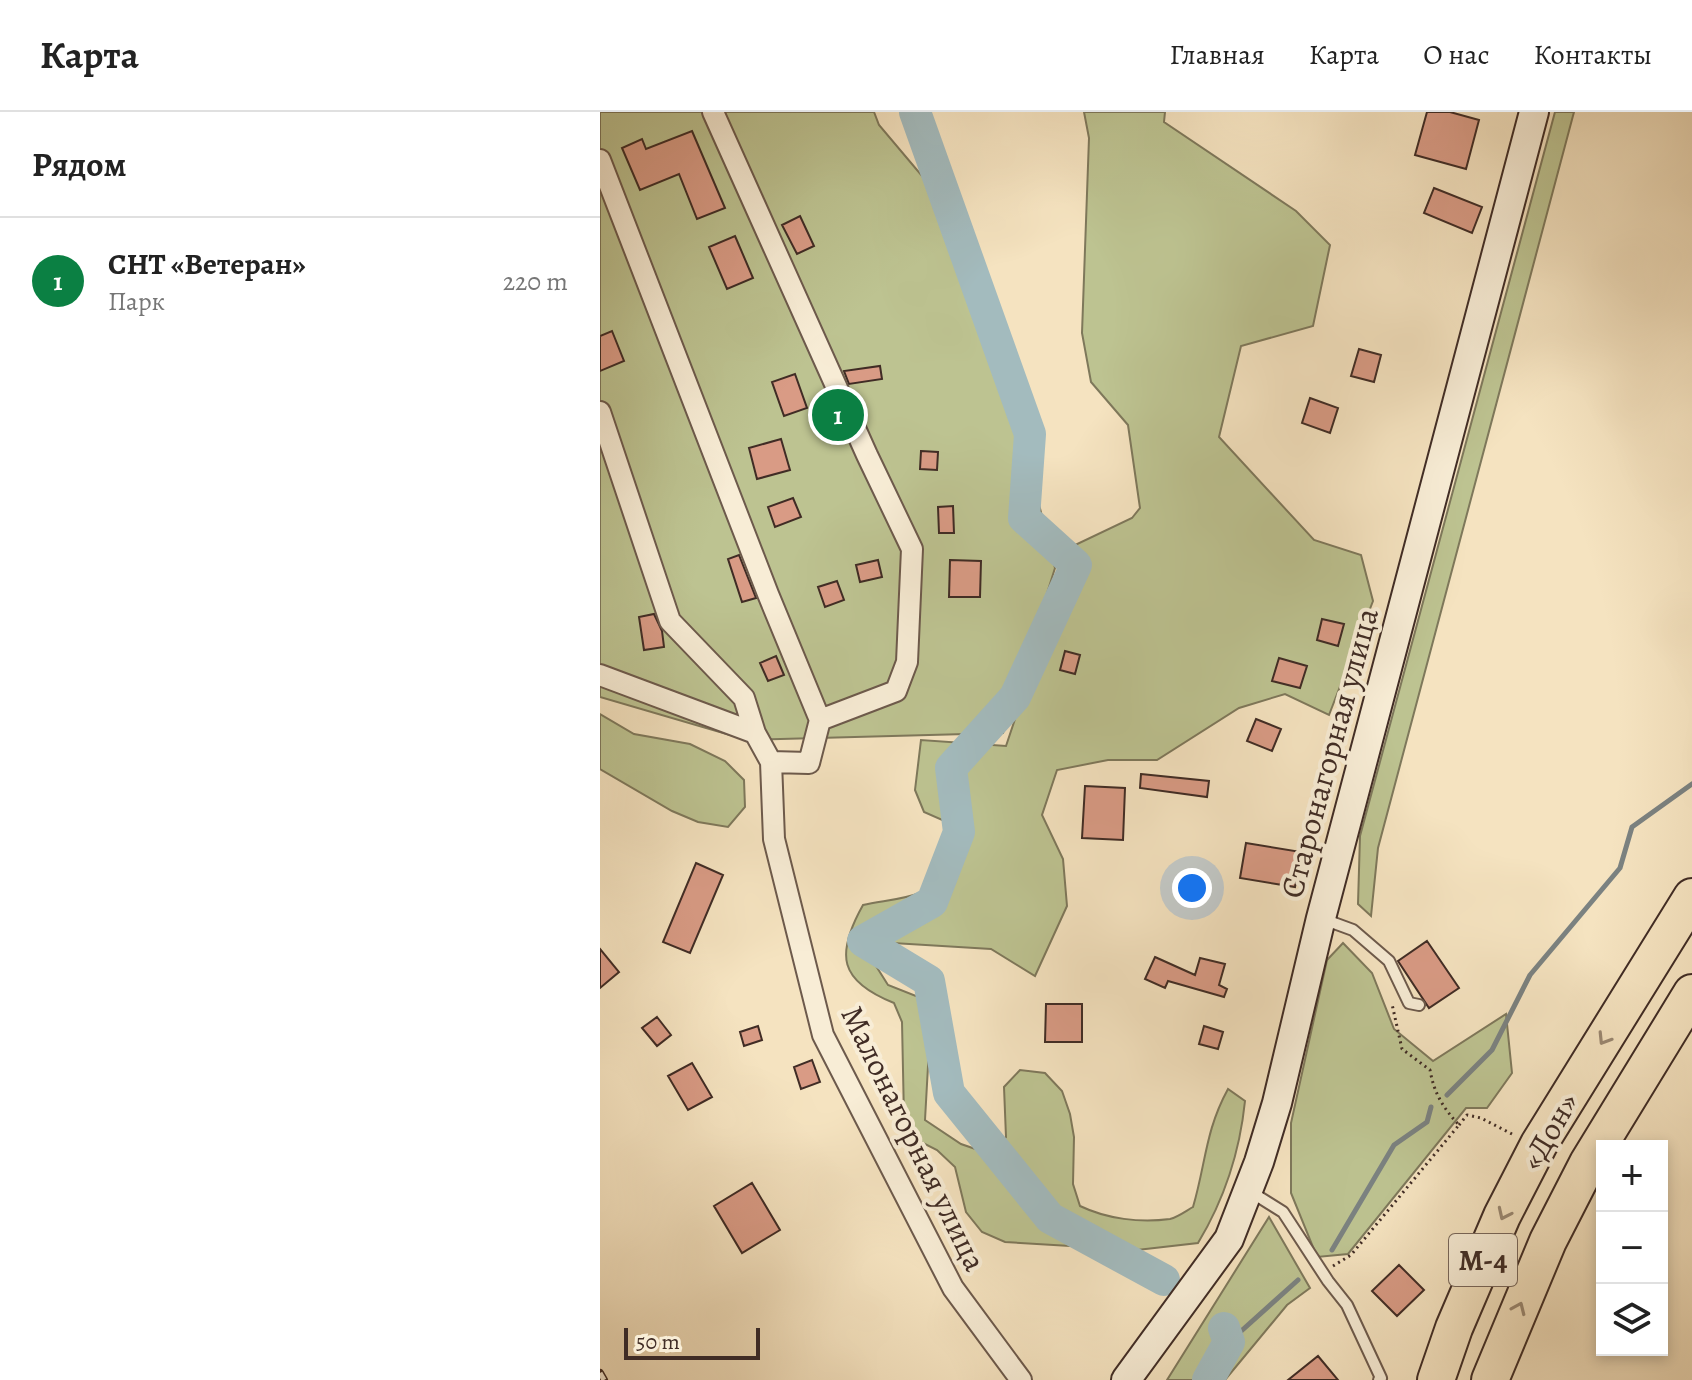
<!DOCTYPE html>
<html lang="ru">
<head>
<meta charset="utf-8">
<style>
	body { margin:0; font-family:Alegreya,serif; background:#f2f2f2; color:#222 }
	.controls { position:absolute; right:24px; bottom:24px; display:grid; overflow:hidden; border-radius:0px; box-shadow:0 4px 12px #0003 }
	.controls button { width:72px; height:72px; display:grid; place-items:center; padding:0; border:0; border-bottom:2px solid #e0e0e0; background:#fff; color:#222; font:40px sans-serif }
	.scale { position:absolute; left:24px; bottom:20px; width:136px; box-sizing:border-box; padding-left:8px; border:4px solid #402c25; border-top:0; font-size:22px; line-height:28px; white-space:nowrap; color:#402c25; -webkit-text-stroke:6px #f8edd6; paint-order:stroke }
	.you { position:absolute; left:592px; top:776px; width:28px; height:28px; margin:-20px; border:6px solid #fff; border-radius:50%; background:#1a73e8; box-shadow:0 0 0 12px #1a73e833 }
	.badge { display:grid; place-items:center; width:52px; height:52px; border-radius:50%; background:#0b8043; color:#fff; font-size:26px; font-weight:700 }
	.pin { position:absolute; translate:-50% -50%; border:4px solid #fff; box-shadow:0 2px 8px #0006 }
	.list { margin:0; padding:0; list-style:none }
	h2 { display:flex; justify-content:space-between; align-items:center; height:104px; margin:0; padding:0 32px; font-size:34px }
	h2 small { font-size:26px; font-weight:400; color:#767676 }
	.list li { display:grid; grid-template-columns:52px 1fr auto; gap:24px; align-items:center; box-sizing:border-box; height:128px; padding:0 32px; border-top:2px solid #e0e0e0 }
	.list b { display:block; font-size:30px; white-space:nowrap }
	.list p { margin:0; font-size:26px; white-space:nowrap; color:#767676 }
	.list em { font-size:26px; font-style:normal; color:#767676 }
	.icon { flex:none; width:44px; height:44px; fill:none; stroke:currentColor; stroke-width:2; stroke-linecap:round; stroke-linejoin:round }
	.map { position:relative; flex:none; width:1092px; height:1268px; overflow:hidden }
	header { display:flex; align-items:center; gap:48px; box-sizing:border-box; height:112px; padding:0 40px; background:#fff; border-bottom:2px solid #e0e0e0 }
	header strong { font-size:38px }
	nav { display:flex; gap:44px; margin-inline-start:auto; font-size:28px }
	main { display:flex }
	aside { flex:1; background:#fff }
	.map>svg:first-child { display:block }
	.green { fill:#bdc391; stroke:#7e785b; stroke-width:2 }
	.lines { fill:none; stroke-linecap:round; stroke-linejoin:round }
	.stream { stroke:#7b8281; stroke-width:5 }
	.river { stroke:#a3bbbe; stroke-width:32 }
	.building { fill:#d99b85; stroke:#402c25; stroke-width:2 }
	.lane-casing { stroke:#6d5a4c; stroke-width:14 }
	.street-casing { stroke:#6d5a4c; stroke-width:24 }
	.secondary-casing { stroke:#402c25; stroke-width:32 }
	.highway-casing { stroke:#402c25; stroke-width:40 }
	.path { stroke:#402c25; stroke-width:3; stroke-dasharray:2 4; stroke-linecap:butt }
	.lane { stroke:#f8edd6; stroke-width:10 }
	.street { stroke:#f8edd6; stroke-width:20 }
	.secondary { stroke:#f8edd6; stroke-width:28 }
	.highway { stroke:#f5e3c0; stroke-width:36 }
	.rail-casing { stroke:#402c25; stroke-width:8 }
	.rail { stroke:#f8edd6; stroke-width:5; stroke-dasharray:15; stroke-linecap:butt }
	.oneway { stroke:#9a8872 }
	.labels { text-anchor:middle; stroke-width:8; stroke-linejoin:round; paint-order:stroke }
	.shield { fill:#f8edd6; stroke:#77665a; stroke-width:2 }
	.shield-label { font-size:30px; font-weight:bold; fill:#402c25 }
	.street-label { font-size:32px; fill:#402c25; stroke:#f8edd6 }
</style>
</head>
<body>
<header>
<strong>Карта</strong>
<nav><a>Главная</a><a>Карта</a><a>О нас</a><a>Контакты</a></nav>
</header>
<main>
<aside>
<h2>Рядом<small></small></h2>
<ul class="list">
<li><span class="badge">1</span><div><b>СНТ «Ветеран»</b><p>Парк</p></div><em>220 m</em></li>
</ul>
</aside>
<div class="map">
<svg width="1092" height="1268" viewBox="0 0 1092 1268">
	<rect width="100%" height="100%" fill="#f5e3c0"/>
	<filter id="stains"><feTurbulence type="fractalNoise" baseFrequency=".0025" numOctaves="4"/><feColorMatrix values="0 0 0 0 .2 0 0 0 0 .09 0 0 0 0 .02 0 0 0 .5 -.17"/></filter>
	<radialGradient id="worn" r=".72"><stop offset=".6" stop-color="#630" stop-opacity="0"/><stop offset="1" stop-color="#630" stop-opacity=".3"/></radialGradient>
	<!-- green -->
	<path class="green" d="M0,0H274L279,13L371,122L455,456L403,621L147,628L0,585Z
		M484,0H565L564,10L696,99L730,133L713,214L641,234L619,325L714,428L761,443L773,489L729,603L685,582L639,596L557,648H508L457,658L442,703L463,747L467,794L435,864L391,837L293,831L271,846L288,873L321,886L329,936L325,1008L361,1032L390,1042L406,1025L404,975L420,958L445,961L462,979L470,1002L474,1025L473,1072L480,1094C507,1107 540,1111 570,1107C578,1105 586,1099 593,1095C606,1051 605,1019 628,977L645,989C640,1038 624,1088 598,1131L537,1138L405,1130L382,1120L366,1100L355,1055L337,1038L315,1027L304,1006L302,910L294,891C239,869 235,843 263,793C294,786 330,788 350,757C354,751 356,740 358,732L347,710L324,700L315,678L321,628L406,634L473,434L532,406L540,396L528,313L491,270L482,221L489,26Z
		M955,0H974L778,736L771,804L758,792L760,724Z
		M0,602L34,622L90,632L125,649L144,668L145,695L128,715L98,710L72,699L0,657Z
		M743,831L772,861L794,917L833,949L906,902L912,961L887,996H866L748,1142L717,1145L691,1081V1011L727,848Z
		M669,1105L710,1176L687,1193L625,1268H567Z"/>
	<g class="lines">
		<!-- stream -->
		<path class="stream" d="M847,983L892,938L930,863L1020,756L1032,715L1092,672
			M732,1138L794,1033L827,1010L831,995
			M629,1230L698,1168"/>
		<!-- river -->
		<path class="river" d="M315,0L430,322L424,406L476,453L415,585L351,656L359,720L332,790L263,829L329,869L349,981L450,1106L564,1168
			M608,1268L629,1230L624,1216"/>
	</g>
	<!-- building -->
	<path class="building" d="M827,0H850L879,8L866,57L815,43Z
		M92,19L125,96L97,107L79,62L40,78L22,36L42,27L46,37Z
		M834,76L882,95L872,121L824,101Z
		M200,104L214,134L197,142L182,113Z
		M135,124L153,166L127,177L109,135Z
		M12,219L24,249L0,259V224Z
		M759,237L781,243L774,270L751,264Z
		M280,254L282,267L249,272L244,259Z
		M195,262L207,296L184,304L172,270Z
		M710,286L738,296L730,321L702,311Z
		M181,327L190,358L157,367L149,336Z
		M321,339L338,340L337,358L320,357Z
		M193,386L201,405L175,415L168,395Z
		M353,394L354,421H339L338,395Z
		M139,443L156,486L142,490L128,447Z
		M278,448L282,465L260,470L256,453Z
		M350,448L381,449L380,485H349Z
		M237,469L244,488L225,495L218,475Z
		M54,502L62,519L64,535L44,538L39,505Z
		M722,507L744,512L738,534L717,528Z
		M465,539L480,543L475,562L460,558Z
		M176,544L184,563L168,569L160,551Z
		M679,546L707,554L700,576L672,569Z
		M656,607L681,617L672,639L647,629Z
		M541,662L609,669L607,685L540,676Z
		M485,674L525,676L523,728L482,726Z
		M646,731L701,740L695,775L640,766Z
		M96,751L123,763L90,841L63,830Z
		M827,829L859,876L829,896L798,849Z
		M0,837L19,860L0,876Z
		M555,845L595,863L600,846L625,852L619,873L627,877L624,885L568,869L565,876L545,867Z
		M446,892H482V930H445Z
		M57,905L71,923L57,934L42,916Z
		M158,914L162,928L144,934L140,920Z
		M604,914L623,920L618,937L599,932Z
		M212,948L220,970L201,977L194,955Z
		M92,951L112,985L88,998L68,964Z
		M152,1071L180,1118L142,1141L114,1094Z
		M799,1153L824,1178L797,1204L772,1179Z
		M718,1244L738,1268H688Z"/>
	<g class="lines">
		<!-- lane casing -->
		<g class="lane-casing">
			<path id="lane" d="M723,807L753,818L789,849L809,891L819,893
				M651,1080L683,1100L728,1169L747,1193L781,1266L779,1268"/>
		</g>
		<!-- street casing -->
		<g class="street-casing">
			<path id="street" d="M113,0L267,343L312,437L307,550L296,579L220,608
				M0,48L168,482L220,608L209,651L171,650
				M0,300L70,509L144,586L155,621
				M0,563L155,621L171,650L174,727L223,923L353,1176L421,1268"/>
		</g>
		<!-- secondary casing -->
		<g class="secondary-casing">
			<path id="secondary" d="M526,1268L629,1127L659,1050L677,991L721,806L934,0"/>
		</g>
		<!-- highway casing -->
		<g class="highway-casing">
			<path id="highway" d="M836,1268L854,1216L902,1104L939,1032L1092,785
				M890,1268L948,1129L988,1051L1092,881"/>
		</g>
		<!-- path -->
		<path class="path" d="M859,1013L867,1003L881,1006L914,1023
			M733,1154L751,1143L859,1013C843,996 834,981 830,958L802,937L792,892"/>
		<!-- lane -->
		<use href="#lane" class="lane"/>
		<!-- street -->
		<use href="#street" class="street"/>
		<!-- secondary -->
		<use href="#secondary" class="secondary"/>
		<!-- highway -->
		<use href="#highway" class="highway"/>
		<!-- rail casing -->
		<g class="rail-casing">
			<path id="rail" d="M0,1261L4,1268"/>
		</g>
		<!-- rail -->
		<use href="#rail" class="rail"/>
	</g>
	<!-- one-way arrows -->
	<defs><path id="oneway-chevron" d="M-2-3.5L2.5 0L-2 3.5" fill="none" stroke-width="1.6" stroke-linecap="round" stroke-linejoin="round" transform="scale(2)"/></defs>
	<g class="oneway">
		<use href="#oneway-chevron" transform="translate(1004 927) rotate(122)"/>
		<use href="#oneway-chevron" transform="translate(904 1102) rotate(115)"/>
		<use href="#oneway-chevron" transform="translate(919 1196) rotate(-66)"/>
	</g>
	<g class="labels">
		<!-- shield labels -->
		<rect class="shield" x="849" y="1122" width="68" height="52" rx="6"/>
		<g class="shield-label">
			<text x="883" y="1158">М-4</text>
		</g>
		<!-- street labels -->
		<g class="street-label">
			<text transform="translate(729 641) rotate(-75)" y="11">Старонагорная улица</text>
			<text transform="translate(949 1019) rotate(-60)" y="11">«Дон»</text>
			<text transform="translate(314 1026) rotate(64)" y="11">Малонагорная улица</text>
		</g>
	</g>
	<rect width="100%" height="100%" filter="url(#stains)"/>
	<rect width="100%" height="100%" fill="url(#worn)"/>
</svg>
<div class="controls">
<button>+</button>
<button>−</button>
<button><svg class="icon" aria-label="layers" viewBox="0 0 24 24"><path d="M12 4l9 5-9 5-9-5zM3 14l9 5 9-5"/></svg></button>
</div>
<div class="scale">50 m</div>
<div class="you"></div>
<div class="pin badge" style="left:238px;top:303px">1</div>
</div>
</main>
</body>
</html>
